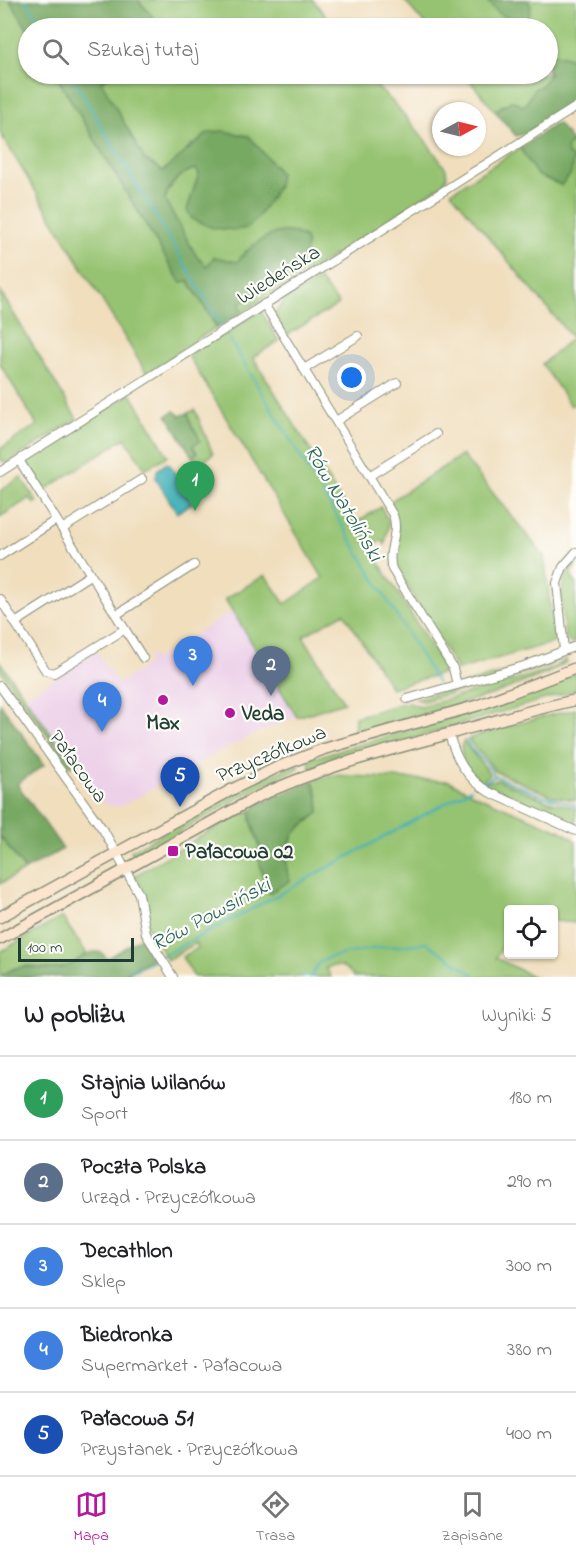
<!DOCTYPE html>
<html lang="pl">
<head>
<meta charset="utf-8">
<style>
	body { margin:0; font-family:"Indie Flower",sans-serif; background:#f6f6f6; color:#202124 }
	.controls { position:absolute; right:18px; bottom:18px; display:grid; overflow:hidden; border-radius:6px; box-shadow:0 2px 4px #0004 }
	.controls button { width:54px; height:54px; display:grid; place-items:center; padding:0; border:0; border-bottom:2px solid #e0e0e0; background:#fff; color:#202124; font:30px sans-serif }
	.compass { position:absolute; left:432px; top:102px; width:54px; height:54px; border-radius:50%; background:#fff; box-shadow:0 2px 4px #0004; rotate:83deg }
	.scale { position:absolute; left:18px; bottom:15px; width:116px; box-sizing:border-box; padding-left:6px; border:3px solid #1f3d34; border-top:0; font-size:16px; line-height:21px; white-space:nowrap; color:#1f3d34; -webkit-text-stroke:4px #fdfcf7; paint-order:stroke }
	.you { position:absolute; left:352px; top:378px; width:21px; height:21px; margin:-15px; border:4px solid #fff; border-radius:50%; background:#1a73e8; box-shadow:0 0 0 9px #1a73e833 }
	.badge { display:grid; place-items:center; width:39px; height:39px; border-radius:50%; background:#b5179e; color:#fff; font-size:20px; font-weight:700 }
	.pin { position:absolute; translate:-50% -50px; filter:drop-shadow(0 2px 3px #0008) }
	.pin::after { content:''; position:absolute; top:32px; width:21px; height:18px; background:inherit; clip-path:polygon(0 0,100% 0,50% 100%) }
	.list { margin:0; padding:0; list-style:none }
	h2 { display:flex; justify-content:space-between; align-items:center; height:78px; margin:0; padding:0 24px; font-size:26px }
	h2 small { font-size:20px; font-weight:400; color:#757577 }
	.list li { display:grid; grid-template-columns:39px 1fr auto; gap:18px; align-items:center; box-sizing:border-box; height:84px; padding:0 24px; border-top:2px solid #e0e0e0 }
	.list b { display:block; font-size:22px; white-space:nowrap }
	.list p { margin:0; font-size:20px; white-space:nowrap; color:#757577 }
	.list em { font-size:20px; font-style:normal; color:#757577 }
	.icon { flex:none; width:33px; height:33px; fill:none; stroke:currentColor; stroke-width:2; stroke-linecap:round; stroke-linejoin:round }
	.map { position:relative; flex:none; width:576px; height:977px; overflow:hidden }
	.search { position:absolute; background:#fff; box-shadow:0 2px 4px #0004; left:18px; right:18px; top:18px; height:66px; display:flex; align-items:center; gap:15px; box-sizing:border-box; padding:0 21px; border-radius:33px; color:#757577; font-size:22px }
	.sheet { height:498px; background:#fff }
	nav { display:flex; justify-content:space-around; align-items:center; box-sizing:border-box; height:84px; border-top:2px solid #e0e0e0; background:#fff; font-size:16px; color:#757577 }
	nav a { display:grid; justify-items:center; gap:3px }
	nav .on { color:#b5179e }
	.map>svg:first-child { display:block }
	.built { fill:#edd1e9 }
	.green { fill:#96c371; stroke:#5a8052; stroke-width:1.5 }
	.forest { fill:#78a963; stroke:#4c734c; stroke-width:1.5 }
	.water { fill:#3fb0b8; stroke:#2f7676; stroke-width:1.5 }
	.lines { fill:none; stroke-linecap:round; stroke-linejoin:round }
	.stream { stroke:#3fb0b8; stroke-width:2 }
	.minor-casing { stroke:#888e78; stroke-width:10 }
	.secondary-casing { stroke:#888e78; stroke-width:13 }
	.minor { stroke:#fff; stroke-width:8 }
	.secondary { stroke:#fbe5cf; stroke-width:10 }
	.poi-dot { fill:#b5179e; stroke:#fdfcf7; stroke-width:2 }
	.labels { text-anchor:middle; stroke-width:4.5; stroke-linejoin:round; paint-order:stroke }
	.street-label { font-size:21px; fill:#1f3d34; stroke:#fdfcf7 }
	.poi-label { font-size:21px; font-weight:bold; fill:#1f3d34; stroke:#fdfcf7; text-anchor:start }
	.water-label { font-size:22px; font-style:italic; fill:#2a6562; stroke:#fdfcf7 }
</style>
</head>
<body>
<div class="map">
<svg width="576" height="977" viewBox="0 0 576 977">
	<rect width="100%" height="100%" fill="#fdfcf7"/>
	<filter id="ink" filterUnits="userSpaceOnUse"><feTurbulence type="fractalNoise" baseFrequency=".0167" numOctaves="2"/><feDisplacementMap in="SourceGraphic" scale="12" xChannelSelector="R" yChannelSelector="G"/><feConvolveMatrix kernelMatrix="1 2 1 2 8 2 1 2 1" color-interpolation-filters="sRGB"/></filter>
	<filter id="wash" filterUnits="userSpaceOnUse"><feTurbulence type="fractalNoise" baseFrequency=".008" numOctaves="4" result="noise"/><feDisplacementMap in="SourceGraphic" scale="24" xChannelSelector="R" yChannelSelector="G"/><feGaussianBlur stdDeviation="1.35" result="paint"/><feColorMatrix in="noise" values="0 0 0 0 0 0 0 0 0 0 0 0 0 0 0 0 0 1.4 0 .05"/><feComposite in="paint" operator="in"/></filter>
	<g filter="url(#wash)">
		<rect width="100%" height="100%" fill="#f0debd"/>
		<!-- built -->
		<path class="built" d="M232,611L297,717L261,731L211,756L119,807L99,802L25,697L96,651L118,684L150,663L147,658L152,655L155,660Z"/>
		<!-- green -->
		<path class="green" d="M0,0H10L28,30V74H55L181,283L188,279L217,328L197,339L147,374L0,133Z
			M138,0H313L335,28H162Z
			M404,0H576V60L548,52V28H428Z
			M548,70L550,74L526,104L521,107L503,105L495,111L464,74H548Z
			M114,74H370L379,89L393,102L422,136L446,169L447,177L442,185L343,250L241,313L240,304L272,281L282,280L305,255L246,251L237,262L214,257L207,267L197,257L165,200C168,186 181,172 196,169L258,217L278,186L192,144L178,160L163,171L145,160L100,81Z
			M572,141L576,146V402L571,406L542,364L572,338L451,192L520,148L537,175L561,185L571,174L573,158L568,155L566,149Z
			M319,280L339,304L287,335L274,313L282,305L284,300Z
			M0,291L77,419L8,463L2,461L0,458V449L37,425L0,364Z
			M261,311L279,341L253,357L355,523L381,507L389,522L385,545L382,540L370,548L447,672L391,688L344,613L303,636L344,702L297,717L225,599L265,575L285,604L323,578L189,357L191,353Z
			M131,394L168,456L145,469L125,438L42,492L25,464L26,460Z
			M195,410L213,454L199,465L192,456L197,453L193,446L197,433L192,427L188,413Z
			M462,455L544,556L555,642L457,670L393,562L398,528L389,502Z
			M21,477L37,502L34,504L30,498L0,517V491Z
			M576,559V566L571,571V577L576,583L575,643H570L565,638C563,608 554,583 576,559Z
			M554,657L555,660L560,658L548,666L424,701L416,699Z
			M566,659L567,662L550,672L494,694L354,735L355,717L407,702L420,707L550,670Z
			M0,662L73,765L70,767L0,670Z
			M576,673V690L310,769L309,759L471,712L509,700Z
			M576,709V800L552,796L497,772C490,768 490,762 484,757C478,750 472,748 469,739L473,737L538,718Z
			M464,741C471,753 483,762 490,775L484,779L485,782L498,780L548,801L576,808V826L478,780L465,765L462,755L461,746Z
			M297,764L299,766L296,770L240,797L135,858L131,851L253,783Z
			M331,775L449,781L475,795L561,831L576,841V923L554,921V909H508V937L496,958L534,977H354C347,966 338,963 326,968L331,977H194L182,957L198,948L196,943L167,960L146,924L145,901L134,876L237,815L251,811V820L259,844V859L264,880L270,893L286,872L288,850L294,833L319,813L318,797L313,781Z
			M0,836L25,870L0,884Z
			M62,917L87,954L67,967L51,970L28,966L15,968L0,976V952Z"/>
		<!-- forest -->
		<path class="forest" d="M10,0H138L162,28H28V30Z
			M487,0H527L531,6L529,16L520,22C502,17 498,14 487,0Z
			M548,52L576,60V101L527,133L516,136L495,111L511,101L517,102L521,106L526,104L534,89L542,85L550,74L548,70Z
			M55,74H114L101,81L145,160L163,171L208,133L222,131L249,136L280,173L278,186L258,217L247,228L235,230L213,228L192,219L187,210L199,173L196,169C181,171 167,186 165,200L197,257L207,266L214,257L237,262C253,242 281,221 305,238L307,247L298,269L281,280L272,281L240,304L241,313L217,328L188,280L181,283Z
			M557,123L572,141L566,149L568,155L573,158L571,174L561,185L537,175L520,148Z
			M175,411L180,416L188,413L192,427L197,433L200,441L193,446L197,453L192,456L167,415Z
			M0,703L44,765L17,784L63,849L25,870L0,836Z
			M313,781L318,797L319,813C311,819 298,826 293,835C286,848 284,867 290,881L269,893L264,880L259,859V844L251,820V811L260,803Z
			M141,937L153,958L119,977H0C25,958 39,974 64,967C78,964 86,948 102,953L107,959Z"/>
		<!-- water -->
		<path class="water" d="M167,463L171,466L192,503L177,513L156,479L157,470Z"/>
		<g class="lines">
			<!-- stream -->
			<path class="stream" d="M26,0L43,28
				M70,74L221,324
				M227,335L438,684
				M467,740L470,748L485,762L495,776L543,796L576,805
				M484,782L495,776
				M122,977L278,895L471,789
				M302,977L312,976
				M311,977L319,962L330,957L377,948L427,943L477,977"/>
		</g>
	</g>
	<g filter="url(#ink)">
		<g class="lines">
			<!-- minor casing -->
			<g class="minor-casing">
				<path id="minor" d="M264,304L393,515C400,533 386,550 392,569L453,668L457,685
					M304,369L358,336
					M336,421L397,383
					M19,460L143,658
					M0,472L576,107
					M369,476L436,434
					M62,529L142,479
					M0,556L56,520
					M0,599L46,671L54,673L125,629
					M116,615L194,565
					M15,623L90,575
					M564,650L557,583L563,567L576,552
					M0,686L104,831L139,894L146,934L173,977
					M407,699L524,666L576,646
					M449,734C456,759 466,778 489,792L576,831"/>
			</g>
			<!-- secondary casing -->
			<g class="secondary-casing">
				<path id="secondary" d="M0,917L233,789L276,768L324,749L479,705L576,668
					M0,939L253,799C315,769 381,752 448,734C490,723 533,709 576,700"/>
			</g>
			<!-- minor -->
			<use href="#minor" class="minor"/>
			<!-- secondary -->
			<use href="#secondary" class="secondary"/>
		</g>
	</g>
	<!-- markers -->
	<g class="poi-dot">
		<circle cx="163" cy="700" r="6"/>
		<circle cx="230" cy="713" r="6"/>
		<rect x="167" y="845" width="12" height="12" rx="3"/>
	</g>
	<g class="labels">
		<!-- street labels -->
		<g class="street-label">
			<text transform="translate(278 274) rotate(-32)" y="7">Wiedeńska</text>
			<text transform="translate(271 753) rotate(-23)" y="7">Przyczółkowa</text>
			<text transform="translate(79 766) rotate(54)" y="7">Pałacowa</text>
		</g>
		<!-- poi labels -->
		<g class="poi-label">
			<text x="242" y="720">Veda</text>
			<text x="163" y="729" text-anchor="middle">Max</text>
			<text x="185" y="858">Pałacowa 02</text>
		</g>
		<!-- water labels -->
		<g class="water-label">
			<text transform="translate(345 502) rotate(59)" y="8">Rów Natoliński</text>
			<text transform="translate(210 913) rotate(-28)" y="8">Rów Powsiński</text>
		</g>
	</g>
</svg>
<div class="controls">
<button><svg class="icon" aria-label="locate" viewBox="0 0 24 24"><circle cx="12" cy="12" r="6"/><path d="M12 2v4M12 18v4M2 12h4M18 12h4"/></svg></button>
</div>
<svg class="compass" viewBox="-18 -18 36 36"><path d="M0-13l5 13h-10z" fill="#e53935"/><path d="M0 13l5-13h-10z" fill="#757577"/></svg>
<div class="scale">100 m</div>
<div class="you"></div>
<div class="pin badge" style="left:195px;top:511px;background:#2e9e5b">1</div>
<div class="pin badge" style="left:271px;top:696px;background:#5c6f8a">2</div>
<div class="pin badge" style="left:193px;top:686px;background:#3f7fe0">3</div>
<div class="pin badge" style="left:102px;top:732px;background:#3f7fe0">4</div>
<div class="pin badge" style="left:180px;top:807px;background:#1a4fb4">5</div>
<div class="search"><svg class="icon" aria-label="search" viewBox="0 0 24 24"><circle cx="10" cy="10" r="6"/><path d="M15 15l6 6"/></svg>Szukaj tutaj</div>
</div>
<section class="sheet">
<h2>W pobliżu<small>Wyniki: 5</small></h2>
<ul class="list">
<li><span class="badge" style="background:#2e9e5b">1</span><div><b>Stajnia Wilanów</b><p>Sport</p></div><em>180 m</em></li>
<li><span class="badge" style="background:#5c6f8a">2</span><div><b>Poczta Polska</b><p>Urząd · Przyczółkowa</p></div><em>290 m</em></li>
<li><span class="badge" style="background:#3f7fe0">3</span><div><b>Decathlon</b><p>Sklep</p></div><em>300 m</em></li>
<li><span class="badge" style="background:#3f7fe0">4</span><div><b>Biedronka</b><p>Supermarket · Pałacowa</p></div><em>380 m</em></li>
<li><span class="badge" style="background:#1a4fb4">5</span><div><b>Pałacowa 51</b><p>Przystanek · Przyczółkowa</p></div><em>400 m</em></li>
</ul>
</section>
<nav>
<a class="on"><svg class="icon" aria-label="map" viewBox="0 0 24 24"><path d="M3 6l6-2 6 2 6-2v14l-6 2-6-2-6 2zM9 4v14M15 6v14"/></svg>Mapa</a>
<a><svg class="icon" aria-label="directions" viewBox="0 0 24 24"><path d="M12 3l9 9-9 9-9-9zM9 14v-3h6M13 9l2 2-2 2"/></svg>Trasa</a>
<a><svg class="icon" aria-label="saved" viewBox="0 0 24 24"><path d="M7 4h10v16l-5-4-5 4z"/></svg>Zapisane</a>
</nav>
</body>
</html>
